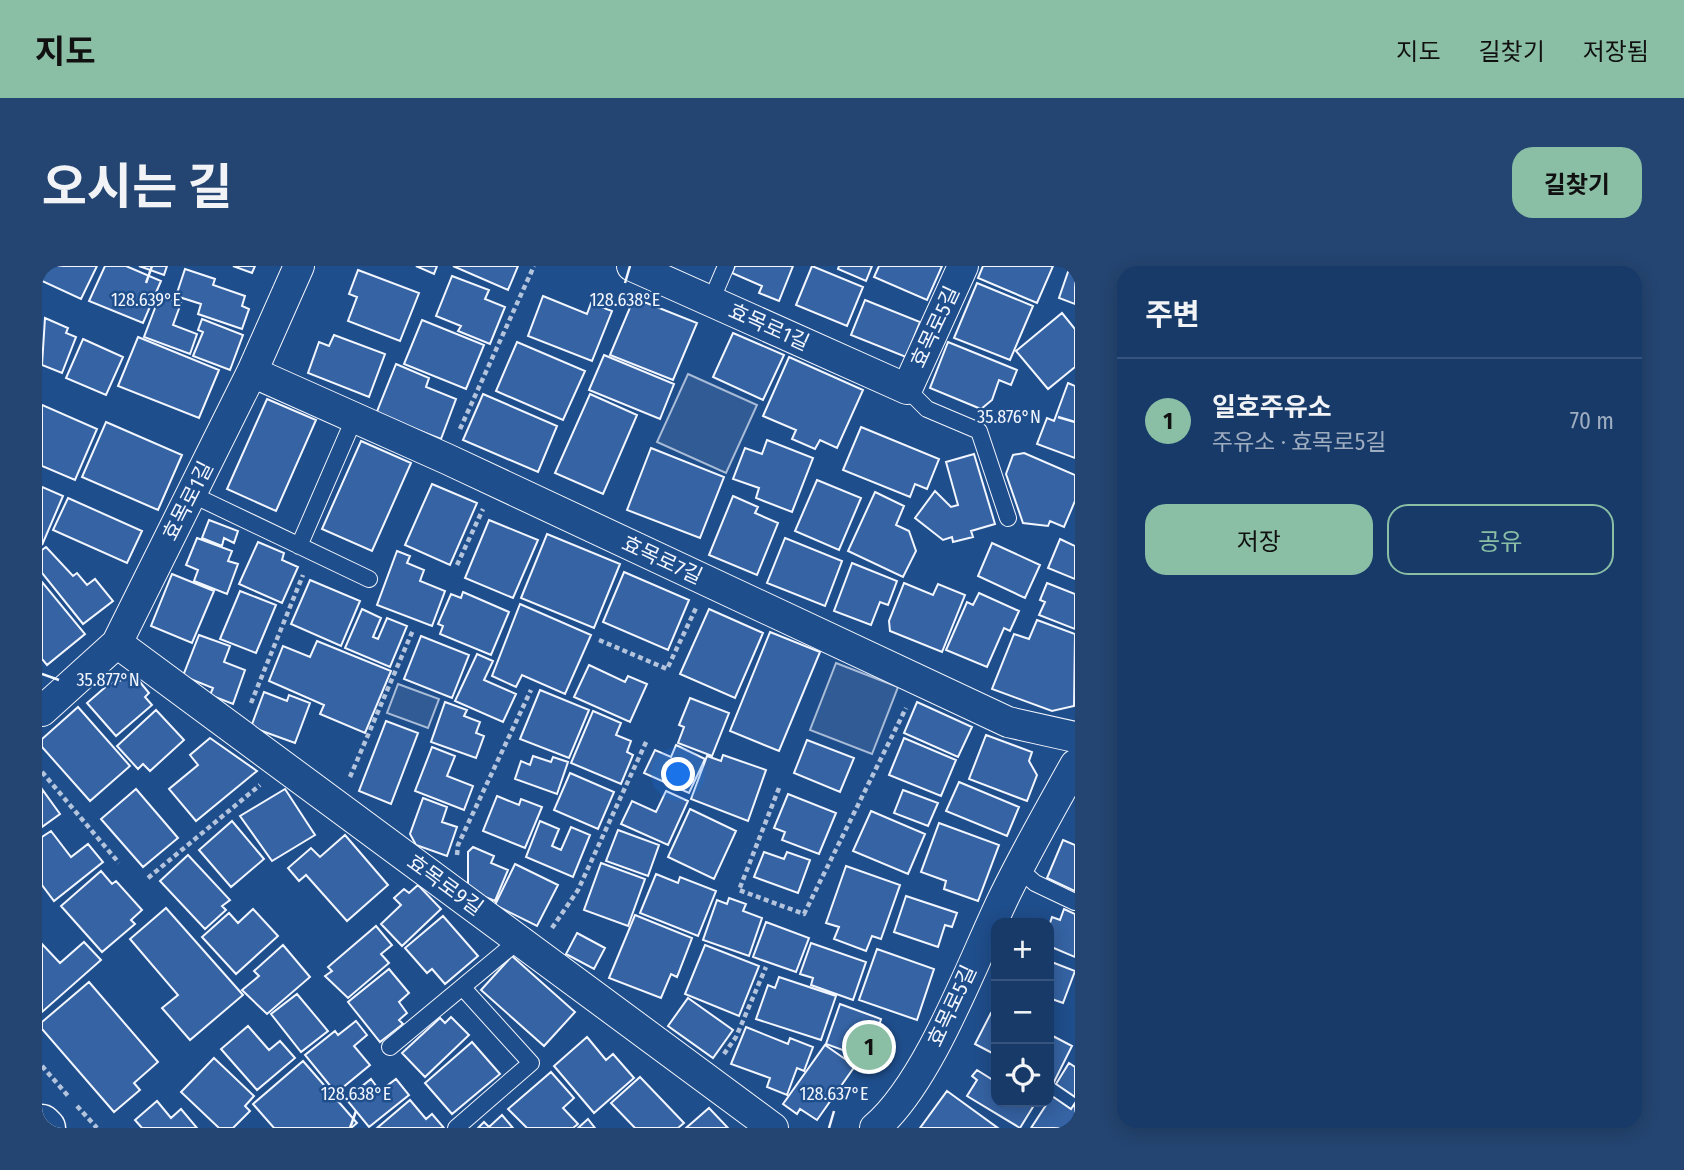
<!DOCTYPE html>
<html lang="ko">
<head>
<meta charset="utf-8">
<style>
	body { margin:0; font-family:"Fira Sans Condensed","Noto Sans KR",sans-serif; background:#244571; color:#f1f3f6 }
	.controls { position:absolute; right:21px; bottom:21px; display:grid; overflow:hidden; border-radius:14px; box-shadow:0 4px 18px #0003 }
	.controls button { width:63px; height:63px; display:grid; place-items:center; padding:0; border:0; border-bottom:2px solid #36547d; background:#173a69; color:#f1f3f6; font:35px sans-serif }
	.you { position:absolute; left:637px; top:509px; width:24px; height:24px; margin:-18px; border:5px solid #fff; border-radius:50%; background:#1a73e8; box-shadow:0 0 0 10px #1a73e833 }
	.badge { display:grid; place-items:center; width:46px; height:46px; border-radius:50%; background:#8abfa5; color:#111; font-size:23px; font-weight:700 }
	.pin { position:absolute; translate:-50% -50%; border:4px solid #fff; box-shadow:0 2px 7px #0006 }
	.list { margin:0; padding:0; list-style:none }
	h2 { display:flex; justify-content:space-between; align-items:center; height:91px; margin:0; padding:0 28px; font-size:30px }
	h2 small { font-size:23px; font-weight:400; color:#9eadc0 }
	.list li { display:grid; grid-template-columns:46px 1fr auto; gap:21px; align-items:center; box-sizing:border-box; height:126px; padding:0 28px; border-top:2px solid #36547d }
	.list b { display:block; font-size:26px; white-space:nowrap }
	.list p { margin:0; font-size:23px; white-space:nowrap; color:#9eadc0 }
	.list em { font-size:23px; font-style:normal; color:#9eadc0 }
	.actions { display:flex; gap:14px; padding:21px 28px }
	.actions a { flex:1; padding:16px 0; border:2px solid #8abfa5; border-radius:21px; text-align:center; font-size:24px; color:#8abfa5 }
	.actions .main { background:#8abfa5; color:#111 }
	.icon { flex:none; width:38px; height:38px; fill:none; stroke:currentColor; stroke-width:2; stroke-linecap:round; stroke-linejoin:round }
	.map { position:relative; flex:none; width:1033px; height:862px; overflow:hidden; border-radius:21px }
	header { display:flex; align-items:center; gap:42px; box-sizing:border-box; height:98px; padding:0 35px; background:#8abfa5; color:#111 }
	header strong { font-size:33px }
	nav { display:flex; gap:38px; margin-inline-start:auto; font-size:24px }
	.intro { display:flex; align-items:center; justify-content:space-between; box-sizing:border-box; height:168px; padding:0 42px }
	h1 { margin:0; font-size:49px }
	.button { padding:18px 32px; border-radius:21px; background:#8abfa5; color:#111; font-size:24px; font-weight:700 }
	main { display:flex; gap:42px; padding:0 42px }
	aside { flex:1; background:#173a69; border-radius:21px; box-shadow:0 4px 18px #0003 }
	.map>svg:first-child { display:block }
	.built { fill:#305b95; stroke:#a8bbd7; stroke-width:2 }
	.building { fill:#3563a3; stroke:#f2f6ff; stroke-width:2 }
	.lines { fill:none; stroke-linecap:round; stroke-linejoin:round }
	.lane-casing { stroke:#f2f6ff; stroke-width:18 }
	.street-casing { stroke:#f2f6ff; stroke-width:32 }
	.secondary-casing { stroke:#f2f6ff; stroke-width:41 }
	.path { stroke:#b3c4dc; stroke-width:4.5; stroke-dasharray:5 3.5; stroke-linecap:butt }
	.lane { stroke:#1f4e8c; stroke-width:16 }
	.street { stroke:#1f4e8c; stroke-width:30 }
	.secondary { stroke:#1f4e8c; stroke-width:38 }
	.ticks { fill:none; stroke:#f2f6ff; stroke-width:2.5 }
	.labels { text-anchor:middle; stroke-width:5; stroke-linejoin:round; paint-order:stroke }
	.street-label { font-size:21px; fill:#f2f6ff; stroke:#1f4e8c }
	.ticks-label { font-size:18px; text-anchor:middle; fill:#f2f6ff; stroke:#1f4e8c; stroke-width:5; stroke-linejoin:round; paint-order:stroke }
</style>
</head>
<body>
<header>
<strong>지도</strong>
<nav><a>지도</a><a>길찾기</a><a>저장됨</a></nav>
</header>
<div class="intro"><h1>오시는 길</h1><a class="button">길찾기</a></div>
<main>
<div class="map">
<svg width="1033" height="862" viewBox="0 0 1033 862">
	<rect width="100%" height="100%" fill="#1f4e8c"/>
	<!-- built -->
	<path class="built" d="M646,108L715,139L684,207L615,176Z
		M794,397L856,421L830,488L768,464Z
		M356,418L397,433L386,462L345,447Z"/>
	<!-- building -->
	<path class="building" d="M0,0H55L39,33L0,15Z
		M63,0H84L119,15L101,57L47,35Z
		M97,0H125L122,9Z
		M191,0H213L210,7Z
		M374,0H395L392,8Z
		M411,0H476L466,24Z
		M693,0H751L737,35L717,27L720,20L690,7Z
		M770,0L821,21L805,60L754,39Z
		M797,0H830L824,15L796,3Z
		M837,0H900L885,34L832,11Z
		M941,0H1011L995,37L936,12Z
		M1028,0H1033V38L1017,32Z
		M143,3L173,13L171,19L203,30L200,40L207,43L200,63L156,48L159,38L134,30Z
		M316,4L377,27L358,75L306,55L315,31L307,28Z
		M410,10L447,24L443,33L463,41L448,78L416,65L419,60L394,50Z
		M935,17L991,40L968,94L912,72Z
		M118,29L139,37L131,59L155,68L148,88L102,71Z
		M501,30L545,48L549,37L570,45L550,95L486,70Z
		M592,32L655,57L631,114L568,89Z
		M823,34L878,56L864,91L809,69Z
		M1020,47L1033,63V101L1006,123L974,85Z
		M3,52L26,62L24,67L34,71L20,107L0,99Z
		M160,53L201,69L188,104L151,90L161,66L156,64Z
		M380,54L442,79L424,123L362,98Z
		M691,67L742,89L721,134L671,111Z
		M292,69L343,88L327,131L266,107L277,76L287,80Z
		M96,71L177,104L157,152L76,120Z
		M41,73L81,91L64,129L24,112Z
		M475,76L543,105L521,154L454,125Z
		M906,76L975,104L969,119L957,114L950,134L939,143L888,122Z
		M562,89L632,118L618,153L547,124Z
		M747,91L821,124L795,182L778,174L773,183L750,173L754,164L721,150Z
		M354,98L387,112L384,121L414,133L399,173L334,148Z
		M1026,117L1033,120V192L995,178L1005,152L1012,155Z
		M441,128L515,160L496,206L421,174Z
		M548,128L595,149L561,228L513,207Z
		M225,133L274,154L234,245L185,223Z
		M0,139L55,163L33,214L0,200Z
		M64,156L140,189L116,244L40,211Z
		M819,161L897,193L885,223L873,218L868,231L801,204Z
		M725,174L771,192L750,246L714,232L717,222L691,213L703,182L720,188Z
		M319,175L369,197L330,285L280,263Z
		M609,182L682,211L658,272L585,244Z
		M982,187L1033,209V235L1022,261L1008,255L1006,260L981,257L964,208L971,189Z
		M932,188L953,258L929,265L931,271L911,276L910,271L901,274L873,252L893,225L909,241L916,239L904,196Z
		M775,214L819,232L797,284L753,265Z
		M390,218L435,237L408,299L363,279Z
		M0,221L21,230L0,279Z
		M833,226L862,240L854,259L867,265L874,285L861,311L806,285Z
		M691,230L716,241L713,247L736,257L715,309L667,289Z
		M26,232L100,265L85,297L11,264Z
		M167,254L196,265L192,277L182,272L180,280L160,272Z
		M447,254L496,274L471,332L423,312Z
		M505,268L578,298L552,362L479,332Z
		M155,272L190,285L186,295L196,298L185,328L152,315L156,304L144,299Z
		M743,272L800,295L783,340L725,317Z
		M1018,273L1033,280V313L1006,302Z
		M216,276L242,287L240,294L256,301L240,337L197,318Z
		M950,277L998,299L983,332L936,310Z
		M4,281L31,310L35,307L45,319L53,313L71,335L41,358L0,307V284Z
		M355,285L368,290L365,297L382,304L378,315L403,325L390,360L335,339Z
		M810,297L855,315L846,339L838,336L829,359L792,345Z
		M582,306L647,334L626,384L561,356Z
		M130,308L172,325L150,377L109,360Z
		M268,314L318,335L299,380L249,358Z
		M0,316L43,368L5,399L0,393Z
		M862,317L891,329L896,318L923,329L900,386L848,365L847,355Z
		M1005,317L1033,328V363L997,349L1003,336L998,334Z
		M198,325L234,339L214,387L178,373Z
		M421,326L467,346L449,389L398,368L401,360L396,358L409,328L419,332Z
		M937,327L977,345L968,365L962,362L945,401L904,384L925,336L931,339Z
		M478,338L549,369L523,428L480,409L474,421L450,410Z
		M320,343L339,352L331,371L336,373L345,352L365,360L348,401L303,382Z
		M667,343L721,367L693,432L638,408Z
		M995,354L1033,368L1032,440L1010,445L950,423L972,368L987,373Z
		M728,366L778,386L737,485L688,465Z
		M157,369L188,380L182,396L203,404L191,438L168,429L171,422L141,410Z
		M379,370L427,389L410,432L362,413Z
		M275,375L349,405L323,467L278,448L282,439L227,415L241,380L268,391Z
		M435,388L451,395L442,414L474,428L461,456L413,435Z
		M547,399L583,416L586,410L605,418L588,456L532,431Z
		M93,410L107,427L103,431L110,439L74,470L45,437L67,418Z
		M498,424L547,444L527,492L478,473Z
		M222,426L245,435L247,429L268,437L253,477L209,461Z
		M648,432L687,447L670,490L636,477L642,461L637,459Z
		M403,436L425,444L422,450L438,456L434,467L442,470L434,492L389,476Z
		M875,436L930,461L916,491L862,467Z
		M36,441L88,500L48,535L0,481V473Z
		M114,444L142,474L108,505L101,498L96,503L75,480Z
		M551,445L579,457L574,469L589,475L585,486L591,489L579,518L529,497Z
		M344,455L376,467L349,538L317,525Z
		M944,469L990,486L987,495L995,509L985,535L927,513Z
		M168,472L215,505L154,555L127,523L156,499L148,489Z
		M862,472L914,494L899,530L847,509Z
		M765,474L812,492L798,526L752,507Z
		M634,479L663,493L647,527L602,507L613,484L629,491Z
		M390,481L413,490L405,510L431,520L422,544L373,525Z
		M681,489L724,504L706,555L649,533L665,490L679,495Z
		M491,490L509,496L511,491L526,496L515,528L473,513L479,495L488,499Z
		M528,507L572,526L556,563L512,544Z
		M917,516L977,541L965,570L904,545Z
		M0,523L18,548L0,561Z
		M94,523L136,572L101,601L59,553Z
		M243,523L273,569L230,595L198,550Z
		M861,524L896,537L886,560L852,547Z
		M624,525L646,535L626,579L579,558L590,535L614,546Z
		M746,528L794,547L777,588L740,574L743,566L732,562Z
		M455,530L477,539L479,533L500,541L483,582L441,565Z
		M381,532L405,541L400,556L415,561L405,590L374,579L368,568Z
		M648,543L694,565L672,613L626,591Z
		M829,545L883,568L866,608L811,585Z
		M190,555L222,593L189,621L157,584Z
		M498,555L517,563L510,580L519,584L529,561L548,569L531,611L484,591Z
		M897,557L957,579L936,635L902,623L904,615L879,606Z
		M576,564L617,579L606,610L564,595Z
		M9,565L29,591L46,578L61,596L12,635L0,619V571Z
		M303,569L346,619L305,655L264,609L257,615L246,602L269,582L278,591Z
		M1021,574L1033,579V625L1005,612Z
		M431,581L452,590L449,597L466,604L453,635L426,624V586Z
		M722,586L742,593L745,586L768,594L756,627L712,611Z
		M146,589L188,634L180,640L184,644L163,663L118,615Z
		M559,597L603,613L586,660L542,644Z
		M473,598L516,619L495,660L453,639Z
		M804,600L858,619L839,673L830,670L824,685L792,673L797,661L784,657Z
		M59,605L70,618L74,615L100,644L89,654L93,658L60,686L19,640Z
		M614,608L636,617L638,611L674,625L656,670L598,647Z
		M376,619L399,643L360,680L339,658L359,639L352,632L362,623L367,627Z
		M864,630L915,647L910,661L903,659L896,681L852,666Z
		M687,632L704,638L701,645L720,652L707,690L661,674L675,634L685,638Z
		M124,642L201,729L148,774L120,742L136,729L88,673Z
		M211,643L236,670L194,708L160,671L187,647L196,657Z
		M1022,643L1033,648V691L1007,680V660L1010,651L1018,654Z
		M593,649L650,672L635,711L629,708L619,732L567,712Z
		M401,650L436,690L403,718L390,703L385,707L363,682Z
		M724,656L767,672L754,706L711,691Z
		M334,660L350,679L339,688L347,697L306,732L283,710L290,705L286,701Z
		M535,667L563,682L552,703L524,688Z
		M42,676L59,694L0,746V678L18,697Z
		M769,677L824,696L811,734L769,719L771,712L758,708Z
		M241,679L268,711L225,748L200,724L217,710L212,705Z
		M663,679L717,700L697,750L643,728Z
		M835,683L892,703L875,754L817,734Z
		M470,690L533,746L502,780L439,724Z
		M1007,695L1033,705L1021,737L1007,732Z
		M347,703L367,727L357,736L365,747L357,754L361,758L338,776L306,736Z
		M737,711L794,730L779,774L714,753L726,719L733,722Z
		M47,716L116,796L92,817L98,824L72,846L0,763V756Z
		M255,728L286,765L259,786L229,748Z
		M646,732L691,764L671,792L626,760Z
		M798,738L839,753L836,764L841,766L831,795L784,778Z
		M949,747L954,749V789L933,778Z
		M409,751L427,769L383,811L360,787L398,752L403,757Z
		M314,755L325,769L312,780L328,799L294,827L263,789L293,765L296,769Z
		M206,760L227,784L238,775L253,792L215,824L179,783Z
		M704,761L746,778L748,772L771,781L762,805L755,802L745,829L725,821L728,812L689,798Z
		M1007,768L1030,780L1011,818L1007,816Z
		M545,771L564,794L571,788L592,812L552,847L512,800Z
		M430,776L458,808L410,848L383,817Z
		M783,779L813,800L775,854L758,843L755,848L741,838Z
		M172,792L212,830L203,840L208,845L191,862H177L139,826Z
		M261,795L315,857L309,862H232L211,838Z
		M1027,797L1033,801V831L1014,818Z
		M935,804L954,816V836H994L978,862L925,830L935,814L930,810Z
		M509,806L532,832L521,842L536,858L531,862H485L466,843Z
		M598,811L642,857L636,862H593L569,837Z
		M329,813L338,825L354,813L367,829L327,861L304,833Z
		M905,825L956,862H878Z
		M1010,830L1029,843L1033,837V862H989Z
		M368,834L384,853L390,848L402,862H335Z
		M115,835L129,852L139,843L155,862H100L93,854Z
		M667,842L686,862H644Z
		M460,849L471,862H436L442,856L447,861Z
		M546,853L553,862H536Z"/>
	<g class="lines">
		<!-- lane casing -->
		<g class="lane-casing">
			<path id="lane" d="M669,35L684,0
				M865,123L885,143L937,165L966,252
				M149,228L327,313
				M257,280L312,153
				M976,602L993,617L1033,636
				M348,781L477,674
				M414,862L489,797L421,722"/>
		</g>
		<!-- street casing -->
		<g class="street-casing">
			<path id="street" d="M590,0L865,123L921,0
				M210,106L405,193L966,456L1033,471
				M75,377L731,862
				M0,445L75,377L210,106L257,0
				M833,862C886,817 929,700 960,635C982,589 1008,544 1033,499"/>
		</g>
		<!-- secondary casing -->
		<g class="secondary-casing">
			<path id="secondary" d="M0,858L4,862"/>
		</g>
		<!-- path -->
		<path class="path" d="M418,163L492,0
			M415,299L441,243
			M557,374L625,403L654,342
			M209,437L261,309
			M0,506L77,597
			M308,511L371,364
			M737,522L697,624L762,648L864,442
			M415,589L416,579L489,424
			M106,612L218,519
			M510,662L536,624L605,474
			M682,788L694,771L724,701
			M0,800L27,831
			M35,840L55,862"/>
		<!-- lane -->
		<use href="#lane" class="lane"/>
		<!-- street -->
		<use href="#street" class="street"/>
		<!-- secondary -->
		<use href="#secondary" class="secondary"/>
	</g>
	<!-- ticks -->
	<path class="ticks" d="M104,17L110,0M583,17L588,0M1016,151L1033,156M0,408L17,414M308,862L314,845M787,862L792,845"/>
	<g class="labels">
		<!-- street labels -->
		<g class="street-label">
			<text transform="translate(727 61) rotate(24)" y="7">효목로1길</text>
			<text transform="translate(893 61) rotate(-65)" y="7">효목로5길</text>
			<text transform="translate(146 235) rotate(-63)" y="7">효목로1길</text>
			<text transform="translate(620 294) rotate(25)" y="7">효목로7길</text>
			<text transform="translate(403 619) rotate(36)" y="7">효목로9길</text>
			<text transform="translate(910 740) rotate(-65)" y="7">효목로5길</text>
		</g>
	</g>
	<g class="ticks-label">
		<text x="104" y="40">128.639°E</text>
		<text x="583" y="40">128.638°E</text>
		<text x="967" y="157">35.876°N</text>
		<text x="66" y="420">35.877°N</text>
		<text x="314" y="834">128.638°E</text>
		<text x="792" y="834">128.637°E</text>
	</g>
</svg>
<div class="controls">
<button>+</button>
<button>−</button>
<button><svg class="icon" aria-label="locate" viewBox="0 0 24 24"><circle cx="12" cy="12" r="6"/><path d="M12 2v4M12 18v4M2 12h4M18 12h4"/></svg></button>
</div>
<div class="you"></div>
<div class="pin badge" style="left:827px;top:781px">1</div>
</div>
<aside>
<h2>주변<small></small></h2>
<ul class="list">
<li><span class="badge">1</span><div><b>일호주유소</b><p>주유소 · 효목로5길</p></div><em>70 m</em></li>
</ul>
<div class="actions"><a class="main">저장</a><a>공유</a></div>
</aside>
</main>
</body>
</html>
